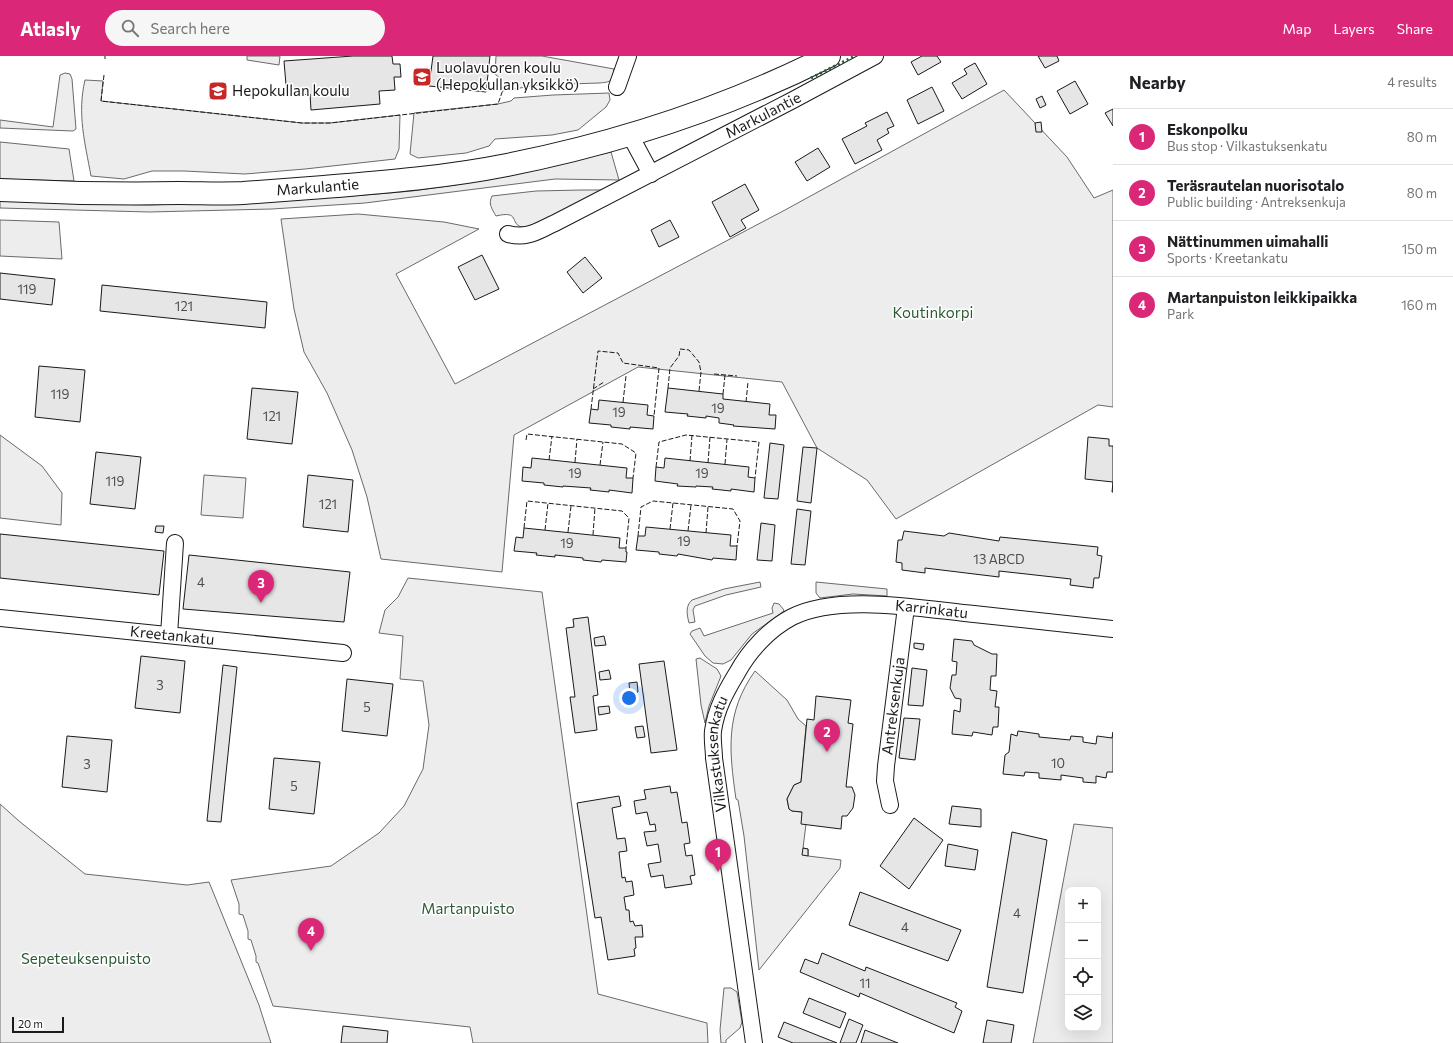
<!DOCTYPE html>
<html lang="en">
<head>
<meta charset="utf-8">
<style>
	body { margin:0; font-family:Commissioner,sans-serif; background:#f6f6f6; color:#202124 }
	.controls { position:absolute; right:12px; bottom:12px; display:grid; overflow:hidden; border-radius:8px; box-shadow:0 4px 16px #0002 }
	.controls button { width:36px; height:36px; display:grid; place-items:center; padding:0; border:0; border-bottom:1px solid #e0e0e0; background:#fff; color:#202124; font:20px sans-serif }
	.scale { position:absolute; left:12px; bottom:10px; width:52px; box-sizing:border-box; padding-left:4px; border:2px solid #1a1a1a; border-top:0; font-size:11px; line-height:14px; white-space:nowrap; color:#1a1a1a; -webkit-text-stroke:3px #fff; paint-order:stroke }
	.you { position:absolute; left:629px; top:642px; width:14px; height:14px; margin:-10px; border:3px solid #fff; border-radius:50%; background:#1a73e8; box-shadow:0 0 0 6px #1a73e833 }
	.badge { display:grid; place-items:center; width:26px; height:26px; border-radius:50%; background:#db2777; color:#fff; font-size:13px; font-weight:700 }
	.pin { position:absolute; translate:-50% -33px; filter:drop-shadow(0 1px 2px #0008) }
	.pin::after { content:''; position:absolute; top:21px; width:14px; height:12px; background:inherit; clip-path:polygon(0 0,100% 0,50% 100%) }
	.list { margin:0; padding:0; list-style:none }
	h2 { display:flex; justify-content:space-between; align-items:center; height:52px; margin:0; padding:0 16px; font-size:17px }
	h2 small { font-size:13px; font-weight:400; color:#757577 }
	.list li { display:grid; grid-template-columns:26px 1fr auto; gap:12px; align-items:center; box-sizing:border-box; height:56px; padding:0 16px; border-top:1px solid #e0e0e0 }
	.list b { display:block; font-size:15px; white-space:nowrap }
	.list p { margin:0; font-size:13px; white-space:nowrap; color:#757577 }
	.list em { font-size:13px; font-style:normal; color:#757577 }
	.icon { flex:none; width:22px; height:22px; fill:none; stroke:currentColor; stroke-width:2; stroke-linecap:round; stroke-linejoin:round }
	.map { position:relative; flex:none; width:1113px; height:987px; overflow:hidden }
	header { display:flex; align-items:center; gap:24px; box-sizing:border-box; height:56px; padding:0 20px; background:#db2777; color:#fff }
	header strong { font-size:19px }
	nav { display:flex; gap:22px; margin-inline-start:auto; font-size:14px }
	.search { width:280px; height:36px; background:#f6f6f6; display:flex; align-items:center; gap:10px; box-sizing:border-box; padding:0 14px; border-radius:22px; color:#757577; font-size:15px }
	main { display:flex }
	aside { flex:1; background:#fff }
	.map>svg:first-child { display:block }
	.green { fill:#ededed; stroke:#6a6a6a; fill-rule:evenodd }
	.building { fill:#e6e6e6; stroke:#1a1a1a }
	.lines { fill:none; stroke-linecap:round; stroke-linejoin:round }
	.street-casing { stroke:#1a1a1a; stroke-width:18 }
	.secondary-casing { stroke:#1a1a1a; stroke-width:24 }
	.street { stroke:#fff; stroke-width:16 }
	.secondary { stroke:#fff; stroke-width:22 }
	.hedge { stroke:#2b5a34; stroke-width:3; stroke-dasharray:2 3; stroke-linecap:butt }
	.fence { stroke:#1a1a1a; stroke-width:1; stroke-dasharray:5 2; stroke-linecap:butt }
	.labels { text-anchor:middle; stroke-width:3; stroke-linejoin:round; paint-order:stroke }
	.number-label { font-size:13px; fill:#4d4d4d }
	.poi-label { font-size:15px; fill:#1a1a1a; stroke:#fff; text-anchor:start }
	.street-label { font-size:15px; fill:#1a1a1a; stroke:#fff }
	.park-label { font-size:15px; fill:#2b5a34; stroke:#fff }
</style>
</head>
<body>
<header>
<strong>Atlasly</strong>
<div class="search"><svg class="icon" aria-label="search" viewBox="0 0 24 24"><circle cx="10" cy="10" r="6"/><path d="M15 15l6 6"/></svg>Search here</div>
<nav><a>Map</a><a>Layers</a><a>Share</a></nav>
</header>
<main>
<div class="map">
<svg width="1113" height="987" viewBox="0 0 1113 987">
	<rect width="100%" height="100%" fill="#fff"/>
	<!-- green -->
	<path class="green" d="M247,0H280L279,9L247,4Z
		M496,0H542L614,13C612,25 612,26 599,27L538,29L502,35V24L495,18Z
		M65,17L70,18L72,23L76,73L73,75L0,72V64L53,71L60,19Z
		M85,24L103,25L101,45L302,67H330L400,59L399,93L395,103L305,113L245,118L184,115H152L124,123L91,120C85,87 77,58 85,24Z
		M1004,34L1067,101L1094,142L1113,134V351L1098,349L896,463L867,424L817,392L782,326L638,311L514,379L502,516L381,503L367,441L352,394L327,337L304,296L294,253L281,163L358,158L444,166L479,173L396,218L455,328L785,154Z
		M609,37L610,44L606,51L578,74L552,79L495,83L489,90L466,97L418,102L410,98L414,57L498,48L511,45L514,42L553,39Z
		M0,86L69,93L74,125L0,123Z
		M611,96L619,124L555,123L365,147L272,153L149,156L0,152V145L149,149L272,145L365,139L412,135L455,129L507,119Z
		M581,134H602L535,170C531,170 526,173 522,171C509,168 521,154 496,160C492,153 488,148 492,140L536,135Z
		M0,164L59,166L62,203L0,200Z
		M0,379L42,410L62,437L61,469L0,462Z
		M204,419L246,422L243,462L201,459Z
		M408,522L542,536L598,938L707,967L708,987H473L470,971L273,950L258,907L256,906V900L251,884L248,883V875L243,859L239,858V848L231,824L331,810L379,777L404,750L423,713L429,669L423,625L400,623L403,580L379,577L385,554L398,541Z
		M760,526L761,531L726,539L695,550L693,554L695,566L689,567C687,559 685,550 692,544L724,533Z
		M816,526L887,533V540L853,538L820,542L816,537Z
		M774,547L779,548L784,554L783,556L752,578L731,604L723,608L713,607L705,600L690,578L692,575L700,572L704,580L773,557L772,552Z
		M700,602L717,613L721,620L709,650L705,667L701,649L696,603Z
		M755,615L787,644L798,663L806,670L801,726L794,729L787,743L789,753L792,755L802,756L806,768L803,792L808,793V800L841,804L840,812L759,914L744,780L738,744L736,743C729,694 725,657 755,615Z
		M0,748L19,765L85,818L187,829L209,826L259,949L271,987H0Z
		M1074,768L1113,772V987H1033ZM1068,834H1098V972H1068Z
		M724,932H731L737,936L742,966L740,972L726,984V987H721L720,974Z"/>
	<!-- building -->
	<path class="building" d="M353,0H392L393,8H400L401,21H394L395,34L379,35L380,48L311,54L310,38L291,40L290,29H293H286L284,5Z
		M433,0H490L486,36L429,30Z
		M922,0H937L941,6L918,19L911,6Z
		M1038,0H1057L1059,5L1045,12Z
		M975,7L987,28L962,43L952,27L967,18L964,13Z
		M1075,25L1088,48L1070,58L1057,35Z
		M932,31L944,55L918,68L907,44Z
		M1042,40L1046,49L1040,52L1036,43Z
		M1113,53V70L1105,57Z
		M887,56L894,70L887,73L889,77L877,84L882,94L855,108L842,83L867,70L865,67Z
		M1041,66L1042,76H1036L1035,67Z
		M818,92L830,111L807,125L795,106Z
		M745,128L759,154L741,164L746,172L730,181L712,146Z
		M670,164L679,181L659,191L651,174Z
		M482,199L499,233L475,244L458,211Z
		M585,201L602,222L583,237L567,216Z
		M0,217L55,223L52,249L0,243Z
		M102,229L267,246L265,272L100,255Z
		M39,310L85,314L80,366L35,361Z
		M252,332L298,336L292,388L247,383Z
		M668,332L723,338V343L770,348L769,359H776L775,373L733,370L734,369L719,367V362L706,360V362L687,360L688,358L665,356Z
		M599,344L648,349L647,359L654,360L653,373L630,371V373L611,371V369L589,367L591,353L598,354Z
		M1088,381L1109,383V390H1113V436H1112L1113,426L1085,423Z
		M770,387L784,389L778,443L764,442Z
		M803,391L817,392L811,447L797,445Z
		M96,396L141,401L135,453L90,448Z
		M532,402L627,412L626,422H633L632,437L609,434V436L590,434L591,432L563,430V431L544,429V427L522,425L523,411L531,412Z
		M665,402L749,411L748,421L755,422L754,436L731,433V435L712,433L713,431L696,430V431L677,430L678,428L655,425L656,411L664,412Z
		M308,419L353,424L348,476L303,471Z
		M797,453L811,455L805,509L791,508Z
		M761,467L775,469L772,505L757,504Z
		M156,470H164L163,477L155,476Z
		M646,471L731,479L730,490H737L736,504L713,502L712,504L678,498L677,500L659,498V496L636,494L638,480H645Z
		M524,472L620,482L619,492H626V496H627L626,506L602,504L601,506L583,504V502L555,499V501L536,499L537,497L514,495L516,481L523,482Z
		M904,475L944,480L949,477L999,485L1000,481L1098,491L1097,499L1102,500L1099,522H1094L1093,532L1070,529L1071,523L999,515V521L925,512V517L902,514V507L896,506L898,484H902Z
		M0,478L164,495L159,539L0,522Z
		M189,499L350,516L344,566L183,553Z
		M588,561L598,639L593,640L597,674L575,677L570,641H575L566,572L574,571L573,563Z
		M604,580L606,589L595,590L594,582Z
		M954,583L972,585L974,589L992,598H997L996,620H991L990,634L997,635L995,651H999L998,671H993L992,679L973,676L972,680L952,678L954,654L960,656L961,643L955,642L950,632L952,619H956L957,606L952,605Z
		M914,587L924,588L923,594L914,592Z
		M141,600L185,605L180,657L135,652Z
		M664,605L677,694L651,697L639,608Z
		M223,609L237,611L221,766L207,765Z
		M912,612L927,614L923,650L908,649Z
		M609,614L611,623L600,624L599,616Z
		M347,623L393,628L387,680L342,675Z
		M637,626L638,636L630,638L629,627Z
		M816,640L851,644L848,667L853,668L846,731H852L855,739L853,752L847,760H842L841,773L801,768L802,756L792,755L789,753L787,743L794,729L801,726L807,663L814,664Z
		M609,650L610,657L599,659L598,651Z
		M904,662L920,663L915,704L899,702Z
		M643,670L645,681L637,682L635,671Z
		M1018,675L1039,678V681L1070,684L1071,680L1083,681V686L1096,688L1097,680L1112,682L1113,676V716H1107L1106,722L1096,720V727L1083,726V722L1061,719V724L1039,722V717L1025,716L1024,720L1003,718L1005,699L1009,696L1011,678L1017,680Z
		M67,680L112,684L107,736L62,731Z
		M274,702L320,706L314,758L269,753Z
		M670,730L671,737L677,736L682,767L687,766L690,787L684,788L686,800L692,799L695,819L690,820L692,828L665,832L663,819L651,821L648,808L661,806L658,788L647,790L644,776L656,775L655,768L650,769L647,756L636,758L634,745L646,743L644,734Z
		M619,740L621,750L612,752L617,783L625,782L627,795L619,796L622,822L625,821L626,826L632,825L634,839L624,841L626,854H629L630,866L633,865L635,870L642,869L643,881H635L636,892L634,893L635,900L608,904L601,861L595,862L577,747Z
		M952,750L981,753V771L949,768Z
		M914,762L943,784L909,833L880,810Z
		M1012,776L1047,784L1023,937L987,931Z
		M948,788L978,794L975,814L945,810Z
		M803,792L808,793V800L802,799Z
		M860,836L961,874L948,905L849,869Z
		M822,897L865,915L866,911L957,947L955,951L962,955L954,977L860,937L859,941L800,916L805,903L818,908Z
		M809,942L846,957L840,972L803,957Z
		M849,963L863,969L856,987H840Z
		M987,964L1014,969L1011,987H983Z
		M784,966L837,987H793L778,981Z
		M343,970L388,975L387,987H341Z
		M865,974L898,987H861Z"/>
	<g class="lines">
		<!-- street casing -->
		<g class="street-casing">
			<g id="street">
				<path d="M617,31L628,0"/>
				<path d="M630,79L651,118"/>
				<path id="s1" d="M508,178C528,183 537,175 555,167L793,44L875,0"/>
				<path id="s2" d="M0,562L343,597"/>
				<path d="M169,579L175,487"/>
				<path id="s3" d="M890,749L885,725L886,710L906,551"/>
				<path id="s4" d="M754,987L714,702C714,694 712,684 713,675C716,653 726,635 737,617C749,595 769,573 792,561C838,537 923,553 974,558C1021,563 1067,568 1113,573"/>
			</g>
		</g>
		<!-- secondary casing -->
		<g class="secondary-casing">
			<g id="secondary">
				<path id="s5" d="M0,134C60,137 120,138 179,137C201,137 222,138 243,137C270,135 297,133 324,131C385,126 447,121 507,109C618,87 728,51 829,0"/>
			</g>
		</g>
		<!-- street -->
		<use href="#street" class="street"/>
		<!-- secondary -->
		<use href="#secondary" class="secondary"/>
		<!-- hedge -->
		<path class="hedge" d="M811,22L855,0"/>
		<!-- fence -->
		<path class="fence" d="M105,3V0
			M104,19L101,45L302,67H330L498,48L506,25
			M714,318L737,320
			M668,332L670,312L679,300L680,293L689,294L699,306L701,316L699,335
			M593,333L604,326
			M723,338L725,319
			M623,346L626,320
			M746,346L748,326
			M591,353L598,295L618,297L623,307L659,312L654,360
			M526,384L527,378L622,388L636,397L633,422
			M549,404L552,380
			M690,405L692,379
			M575,406L577,383
			M708,407L710,381
			M725,408L727,383
			M600,409L603,386
			M656,411L659,386L686,379L759,386L755,422
			M524,472L527,445L622,455L629,462L626,492
			M670,473L673,447
			M545,474L548,447
			M688,475L691,449
			M568,476L571,450
			M706,477L708,451
			M593,479L595,452
			M638,480L641,451L653,445L733,453L740,465L737,490"/>
	</g>
	<!-- icons -->
	<defs>
		<g id="school-square" transform="scale(1)"><rect x="-9" y="-9" width="18" height="18" rx="4" fill="#c62828" stroke="#fff"/><path d="M0-5L7-2L0 1L-7-2ZM-4 1L0 2.5L4 1V4Q0 6-4 4Z" fill="#fff"/></g>
	</defs>
	<g fill-rule="evenodd">
		<use href="#school-square" x="422" y="21"/>
		<use href="#school-square" x="218" y="35"/>
	</g>
	<g class="labels">
		<!-- number labels -->
		<g class="number-label">
			<text x="27" y="238">119</text>
			<text x="184" y="255">121</text>
			<text x="60" y="343">119</text>
			<text x="718" y="357">19</text>
			<text x="619" y="361">19</text>
			<text x="272" y="365">121</text>
			<text x="575" y="422">19</text>
			<text x="702" y="422">19</text>
			<text x="115" y="430">119</text>
			<text x="328" y="453">121</text>
			<text x="684" y="490">19</text>
			<text x="567" y="492">19</text>
			<text x="999" y="508">13 ABCD</text>
			<text x="201" y="531">4</text>
			<text x="160" y="634">3</text>
			<text x="367" y="656">5</text>
			<text x="1058" y="712">10</text>
			<text x="87" y="713">3</text>
			<text x="294" y="735">5</text>
			<text x="1017" y="862">4</text>
			<text x="905" y="876">4</text>
			<text x="865" y="932">11</text>
		</g>
		<!-- poi labels -->
		<g class="poi-label">
			<text x="436" y="17">Luolavuoren koulu<tspan x="436" dy="17">(Hepokullan yksikkö)</tspan></text>
			<text x="232" y="40">Hepokullan koulu</text>
		</g>
		<!-- street labels -->
		<g class="street-label">
			<text dy="5" stroke="none"><textPath href="#s1" startOffset="284">Markulantie</textPath></text>
			<text dy="5" stroke="none"><textPath href="#s5" startOffset="318">Markulantie</textPath></text>
			<text dy="5" stroke="none"><textPath href="#s4" startOffset="599">Karrinkatu</textPath></text>
			<text dy="5" stroke="none"><textPath href="#s2" startOffset="173">Kreetankatu</textPath></text>
			<text dy="5" stroke="none"><textPath href="#s3" startOffset="100">Antreksenkuja</textPath></text>
			<text dy="5" stroke="none"><textPath href="#s4" startOffset="292">Vilkastuksenkatu</textPath></text>
		</g>
		<!-- park labels -->
		<g class="park-label">
			<text x="933" y="262">Koutinkorpi</text>
			<text x="468" y="858">Martanpuisto</text>
			<text x="86" y="908">Sepeteuksenpuisto</text>
		</g>
	</g>
</svg>
<div class="controls">
<button>+</button>
<button>−</button>
<button><svg class="icon" aria-label="locate" viewBox="0 0 24 24"><circle cx="12" cy="12" r="6"/><path d="M12 2v4M12 18v4M2 12h4M18 12h4"/></svg></button>
<button><svg class="icon" aria-label="layers" viewBox="0 0 24 24"><path d="M12 4l9 5-9 5-9-5zM3 14l9 5 9-5"/></svg></button>
</div>
<div class="scale">20 m</div>
<div class="you"></div>
<div class="pin badge" style="left:718px;top:816px">1</div>
<div class="pin badge" style="left:827px;top:696px">2</div>
<div class="pin badge" style="left:261px;top:547px">3</div>
<div class="pin badge" style="left:311px;top:895px">4</div>
</div>
<aside>
<h2>Nearby<small>4 results</small></h2>
<ul class="list">
<li><span class="badge">1</span><div><b>Eskonpolku</b><p>Bus stop · Vilkastuksenkatu</p></div><em>80 m</em></li>
<li><span class="badge">2</span><div><b>Teräsrautelan nuorisotalo</b><p>Public building · Antreksenkuja</p></div><em>80 m</em></li>
<li><span class="badge">3</span><div><b>Nättinummen uimahalli</b><p>Sports · Kreetankatu</p></div><em>150 m</em></li>
<li><span class="badge">4</span><div><b>Martanpuiston leikkipaikka</b><p>Park</p></div><em>160 m</em></li>
</ul>
</aside>
</main>
</body>
</html>
